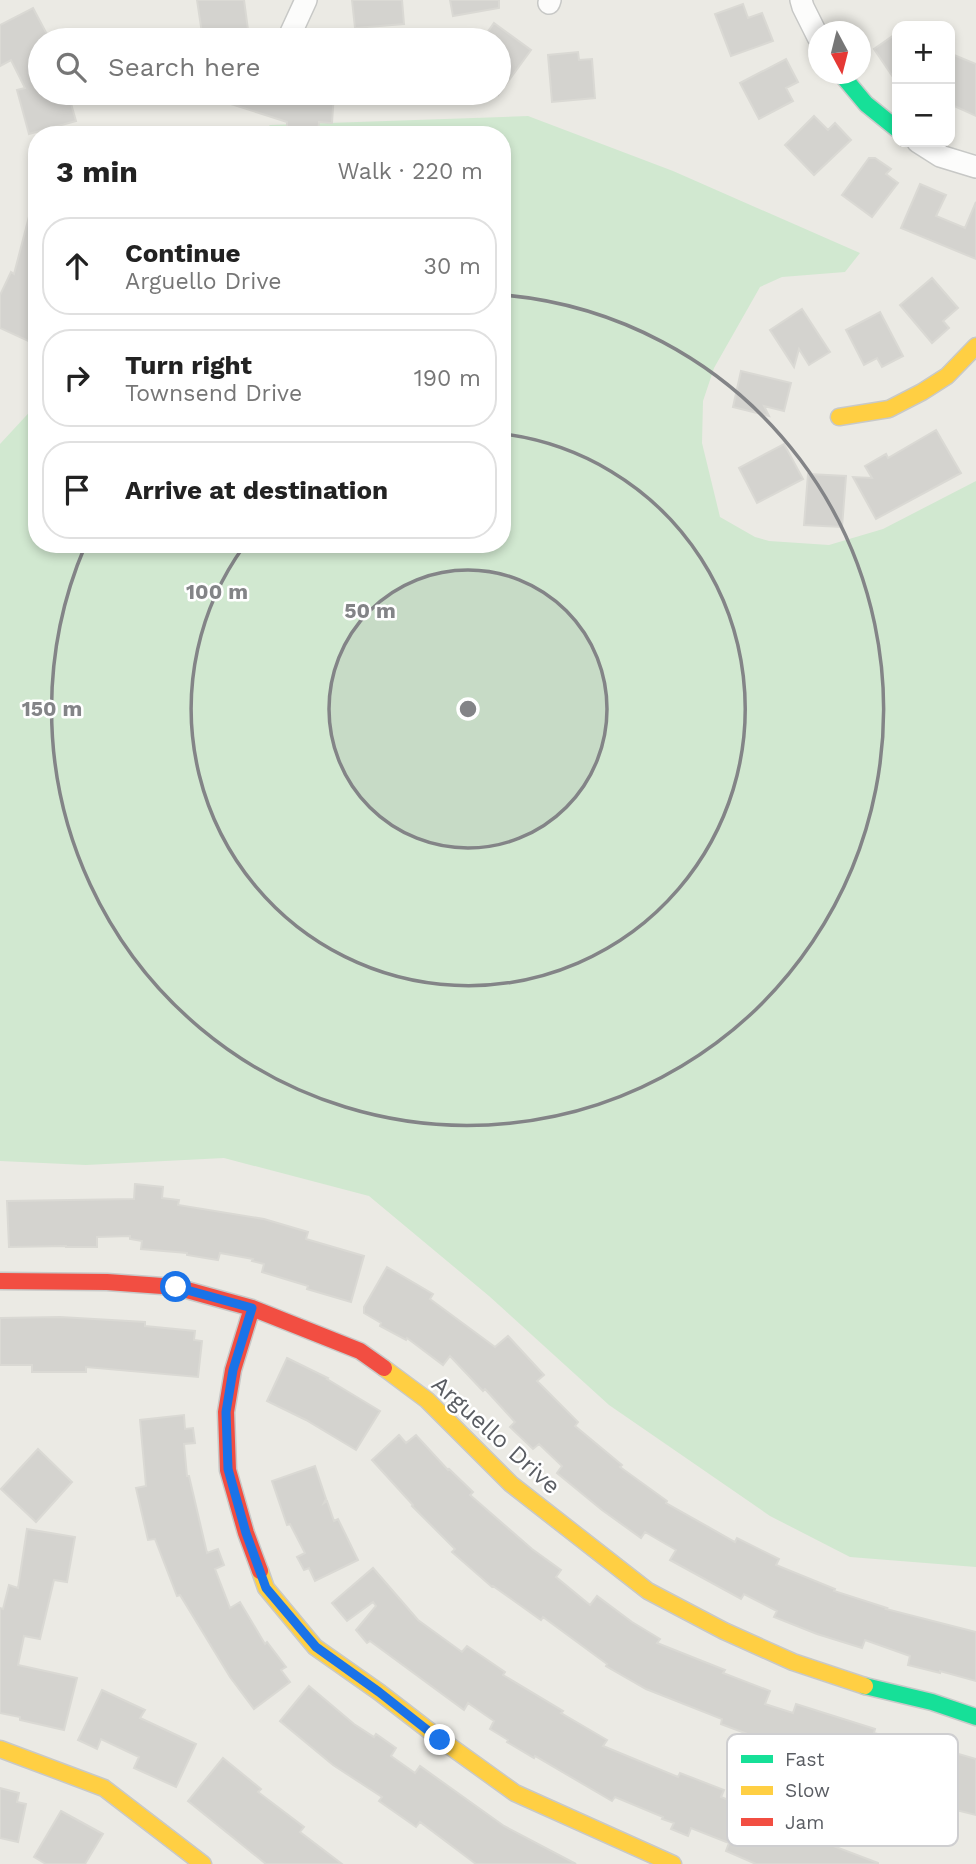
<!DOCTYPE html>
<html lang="en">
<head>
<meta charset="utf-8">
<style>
	body { margin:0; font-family:"Work Sans",sans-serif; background:#f6f6f6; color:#222 }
	.controls { position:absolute; right:21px; top:21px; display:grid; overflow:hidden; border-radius:14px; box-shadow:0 4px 10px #0003 }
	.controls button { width:63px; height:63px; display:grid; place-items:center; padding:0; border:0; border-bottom:2px solid #e0e0e0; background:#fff; color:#222; font:35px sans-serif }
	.compass { position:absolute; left:808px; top:21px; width:63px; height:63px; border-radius:50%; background:#fff; box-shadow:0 4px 10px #0003; rotate:173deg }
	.stop { position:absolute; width:21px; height:21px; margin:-16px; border:5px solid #1a73e8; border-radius:50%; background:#fff }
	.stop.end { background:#1a73e8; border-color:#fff; box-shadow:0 2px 7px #0008 }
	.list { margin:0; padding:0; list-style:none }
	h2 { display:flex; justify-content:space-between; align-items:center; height:91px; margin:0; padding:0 28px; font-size:30px }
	h2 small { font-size:23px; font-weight:400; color:#767676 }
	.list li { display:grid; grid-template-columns:46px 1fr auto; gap:21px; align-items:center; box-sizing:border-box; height:98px; margin:0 14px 14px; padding:0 14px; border:2px solid #e0e0e0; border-radius:28px }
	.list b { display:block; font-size:26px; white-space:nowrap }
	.list p { margin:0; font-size:23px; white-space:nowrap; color:#767676 }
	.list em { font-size:23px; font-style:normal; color:#767676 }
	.icon { flex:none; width:38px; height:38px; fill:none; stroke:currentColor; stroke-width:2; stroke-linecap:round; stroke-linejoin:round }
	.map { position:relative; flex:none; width:976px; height:1864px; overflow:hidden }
	.search { position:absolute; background:#fff; box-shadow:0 4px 10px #0003; left:28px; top:28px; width:483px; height:77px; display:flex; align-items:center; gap:18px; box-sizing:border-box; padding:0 24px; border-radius:38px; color:#767676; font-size:26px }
	.panel { position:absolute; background:#fff; box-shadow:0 4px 10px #0003; left:28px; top:126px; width:483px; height:427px; border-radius:28px }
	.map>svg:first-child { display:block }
	.green { fill:#d1e8d0 }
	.building { fill:#d4d3cf; stroke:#dad9d4; stroke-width:2 }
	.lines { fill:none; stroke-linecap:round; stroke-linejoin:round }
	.street-casing { stroke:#c7c8c6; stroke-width:24 }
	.fast-casing { stroke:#c8c9c8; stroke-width:19 }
	.slow-casing { stroke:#c8c9c8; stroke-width:19 }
	.jam-casing { stroke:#c8c9c8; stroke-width:19 }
	.street { stroke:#fcfcfb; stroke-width:21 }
	.fast { stroke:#16e098; stroke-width:16 }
	.slow { stroke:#ffcf43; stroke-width:16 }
	.jam { stroke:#f24e42; stroke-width:16 }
	.route { stroke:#1a73e8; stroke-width:9 }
	.ring { fill:none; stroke:#838487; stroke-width:3.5 }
	.labels { text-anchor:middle; stroke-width:5; stroke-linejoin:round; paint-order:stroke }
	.street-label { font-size:24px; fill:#5a5d63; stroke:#fff }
	.key { fill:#fff; stroke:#ceced0; stroke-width:2 }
	.key-label { font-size:19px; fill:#5a5d63 }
	.centre { fill:#838487; stroke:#fff; stroke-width:3.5 }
	.ring-label { font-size:21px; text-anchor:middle; font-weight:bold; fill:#838487; stroke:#fff; stroke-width:5; stroke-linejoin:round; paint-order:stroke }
</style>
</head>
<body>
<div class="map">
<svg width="976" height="1864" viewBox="0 0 976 1864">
	<rect width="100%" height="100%" fill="#ebeae4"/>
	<!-- green -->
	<path class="green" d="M528,116L673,171L860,253L845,272L782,277L760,287L714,368L703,401L702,443L720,517L755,537L769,541L829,545L883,529L976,481V1567L850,1557L770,1516L609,1405L489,1296L369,1196L224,1158L86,1165L0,1161V444L37,404V544H502V135H258L270,125Z"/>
	<!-- building -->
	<path class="building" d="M197,0H244L249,37L227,40H203Z
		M352,0H402L404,24L355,28Z
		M450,0H499V8L453,16Z
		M743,4L748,18L762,13L773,41L731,56L715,14Z
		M33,8L50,40H40V93H68L76,121L29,134L17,90L25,88L11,60L0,66V25Z
		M494,23L531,50L499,94V40H482Z
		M897,33V83L874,49Z
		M578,52L579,60L592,59L595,98L552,102L548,55Z
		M954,55L976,64V116L950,104V64Z
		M786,59L798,82L786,88L793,101L759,119L740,83Z
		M207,93H334L332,123L319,122L318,133L287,131V122L206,96Z
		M814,116L828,130L835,123L851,140L814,175L785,145Z
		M869,158H875L891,169L886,174L898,183L872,217L842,195Z
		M920,184L946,195L936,216L965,228L976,202V259L901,228Z
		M32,205H37V345L0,328V295L11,272L14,274Z
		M932,278L958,308L943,321L949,328L932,343L900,305Z
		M802,309L830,352L809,365L799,349L794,367L770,330Z
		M880,312L903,356L882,367L877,358L864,365L846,330Z
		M741,371L791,383L784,411L764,406L769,416L733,407Z
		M936,430L961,473L876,519L853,477L872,478L865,466L886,454L888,458Z
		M784,444L803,479L757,503L739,468Z
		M808,474L846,476L842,527L804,525Z
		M135,1184L163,1187L162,1198L179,1200L178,1205L264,1219L308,1232L306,1239L364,1256L351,1302L307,1289L308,1286L262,1272L264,1264L252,1261L253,1259L220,1253L218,1260L187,1255V1253L141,1249L142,1241L130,1239V1236L97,1237V1247H66V1246L9,1247L7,1201L134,1199Z
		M387,1267L433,1294L430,1299L495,1347L508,1336L544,1375L537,1381L578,1422L575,1426L622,1465L620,1467L667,1501L666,1503L735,1542L737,1538L779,1559L776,1565L835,1589L834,1591L887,1608L886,1609L976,1632V1681L940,1671V1673L908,1665L910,1656L865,1640L862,1648L817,1634L774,1617L777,1611L744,1594L741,1599L670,1560L676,1550L645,1532L641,1538L602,1510L557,1473L562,1466L539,1444L533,1449L510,1427L515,1422L485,1389L483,1391L450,1356L443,1365L407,1338L406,1340L380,1326L381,1323L364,1313V1307Z
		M60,1317L145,1322V1326L195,1331L194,1340L202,1341L198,1377L86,1367V1372H32V1365H0V1318Z
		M287,1358L328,1378L327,1379L380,1411L356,1450L306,1420L267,1401Z
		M184,1415L185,1429L193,1428L195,1443L184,1444L187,1476H189L207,1553L218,1549L224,1565L215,1569L230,1608L240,1602L265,1644L267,1642L286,1667L281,1670L290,1682L254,1709L230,1677L180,1595L177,1596L155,1539L148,1540L136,1488L146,1486L140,1420Z
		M399,1435L406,1443L416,1435L448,1470L449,1469L473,1492L470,1495L532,1549L561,1570L556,1577L590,1605L597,1596L632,1622L660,1639L657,1643L725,1670L723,1673L770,1691L765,1704L793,1713L796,1704L875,1729L874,1733L892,1738L891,1744L925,1750L926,1745L955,1751V1753L976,1759V1815L956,1810L957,1803L900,1791L901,1786L837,1770L838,1767L781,1748L782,1747L721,1724L722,1719L646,1689L606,1666L607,1664L543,1617L541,1620L493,1586L492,1587L452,1552L455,1549L412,1506L413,1505L372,1460Z
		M38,1449L72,1482L36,1522L1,1489Z
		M315,1466L326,1499L324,1503L327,1501L334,1521L338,1519L358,1560L315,1581L309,1568L304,1570L297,1557L305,1553L290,1524L287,1525L272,1481Z
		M27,1529L75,1537L67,1582L54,1580L40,1639L24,1636L18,1665L77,1678L64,1730L20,1720V1717L0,1713V1608L3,1609L9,1585L18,1588Z
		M373,1568L418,1620L462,1652L467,1646L505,1672L503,1675L563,1711L561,1713L607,1740L603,1746L678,1777L680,1773L724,1790L721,1797L786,1824L787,1821L830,1838L828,1844L878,1863V1864H756L726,1851L729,1843L691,1828L688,1836L671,1829L674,1823L662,1819L663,1817L615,1797L612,1801L535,1756L534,1758L507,1742L508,1740L490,1729L494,1721L468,1703L464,1710L370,1641L367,1643L356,1630L376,1606L373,1602L347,1621L332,1603Z
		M309,1686L354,1724L374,1737L376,1734L396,1748L391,1756L415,1773L420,1766L504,1826L576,1864H476L420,1822L416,1827L379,1801L382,1797L333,1765L280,1721Z
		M102,1690L145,1710L140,1718L196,1744L176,1787L134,1768L139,1757L101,1739L97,1749L78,1740Z
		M223,1758L261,1789L258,1792L304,1827L300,1832L342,1864H266L188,1801Z
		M0,1788L19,1793L17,1802L26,1804L18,1842L0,1838Z
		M61,1811L103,1834L85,1864H46L34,1857Z"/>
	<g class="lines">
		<!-- street casing -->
		<g class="street-casing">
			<path id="street" d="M801,0L803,7L818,37
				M549,3L550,0
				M289,37L306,0
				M918,142L940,156L976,167"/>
		</g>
		<!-- fast casing -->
		<g class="fast-casing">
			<path id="fast" d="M841,74L866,104L897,129
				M865,1686L932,1702L976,1717"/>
		</g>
		<!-- slow casing -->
		<g class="slow-casing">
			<path id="slow" d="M839,417L889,409L922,392L947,376L976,346
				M384,1368L427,1400L511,1484L648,1591L724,1631L793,1662L865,1686
				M260,1571L266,1588L315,1647L379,1692L440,1739L515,1793L673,1864
				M0,1749L104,1788L203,1864"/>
		</g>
		<!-- jam casing -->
		<g class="jam-casing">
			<path id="jam" d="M0,1281L107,1282L176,1287L252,1308L360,1351L384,1368
				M252,1308L233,1370L226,1412L228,1470L246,1533L260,1571"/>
		</g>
		<!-- street -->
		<use href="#street" class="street"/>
		<!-- fast -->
		<use href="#fast" class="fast"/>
		<!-- slow -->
		<use href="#slow" class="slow"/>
		<!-- jam -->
		<use href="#jam" class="jam"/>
	</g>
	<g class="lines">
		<!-- route -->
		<path class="route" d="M176,1287L252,1308L233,1370L226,1412L228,1469L246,1533L266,1588L316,1647L379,1692L440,1740"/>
	</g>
	<!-- distance rings -->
	<circle cx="468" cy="709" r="139" fill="#838487" fill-opacity=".12"/>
	<g class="ring">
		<circle cx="468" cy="709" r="139"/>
		<path d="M504 434A277 277 0 1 1 244 546"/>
		<path d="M504 295A416 416 0 1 1 85 546"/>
	</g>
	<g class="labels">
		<!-- street labels -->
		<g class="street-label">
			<text transform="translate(496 1435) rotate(42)" y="8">Arguello Drive</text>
		</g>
	</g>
	<!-- legend -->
	<rect x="727" y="1734" width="231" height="112" rx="10" class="key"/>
	<rect x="741" y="1755" width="32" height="8" fill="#16e098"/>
	<rect x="741" y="1786" width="32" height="9" fill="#ffcf43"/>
	<rect x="741" y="1818" width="32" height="8" fill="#f24e42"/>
	<g class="key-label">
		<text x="785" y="1766">Fast</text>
		<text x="785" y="1797">Slow</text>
		<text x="785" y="1829">Jam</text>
	</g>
	<circle cx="468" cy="709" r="10" class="centre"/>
	<g class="ring-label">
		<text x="217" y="599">100 m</text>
		<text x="370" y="618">50 m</text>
		<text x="52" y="716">150 m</text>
	</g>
</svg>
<div class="controls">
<button>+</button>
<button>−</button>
</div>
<svg class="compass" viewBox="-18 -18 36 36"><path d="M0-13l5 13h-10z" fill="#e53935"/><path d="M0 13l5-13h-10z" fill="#767676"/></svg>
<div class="stop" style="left:176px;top:1287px"></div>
<div class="stop end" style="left:440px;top:1740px"></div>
<div class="search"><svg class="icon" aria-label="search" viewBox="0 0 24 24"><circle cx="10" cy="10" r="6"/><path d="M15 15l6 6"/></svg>Search here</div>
<section class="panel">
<h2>3 min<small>Walk · 220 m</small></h2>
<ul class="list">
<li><svg class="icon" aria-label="ahead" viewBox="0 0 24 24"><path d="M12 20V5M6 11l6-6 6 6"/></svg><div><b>Continue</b><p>Arguello Drive</p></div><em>30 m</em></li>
<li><svg class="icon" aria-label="right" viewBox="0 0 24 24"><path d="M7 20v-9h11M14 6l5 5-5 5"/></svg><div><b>Turn right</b><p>Townsend Drive</p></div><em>190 m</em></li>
<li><svg class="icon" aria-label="arrive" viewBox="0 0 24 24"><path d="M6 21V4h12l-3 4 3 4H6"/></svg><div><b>Arrive at destination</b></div></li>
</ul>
</section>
</div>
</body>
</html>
